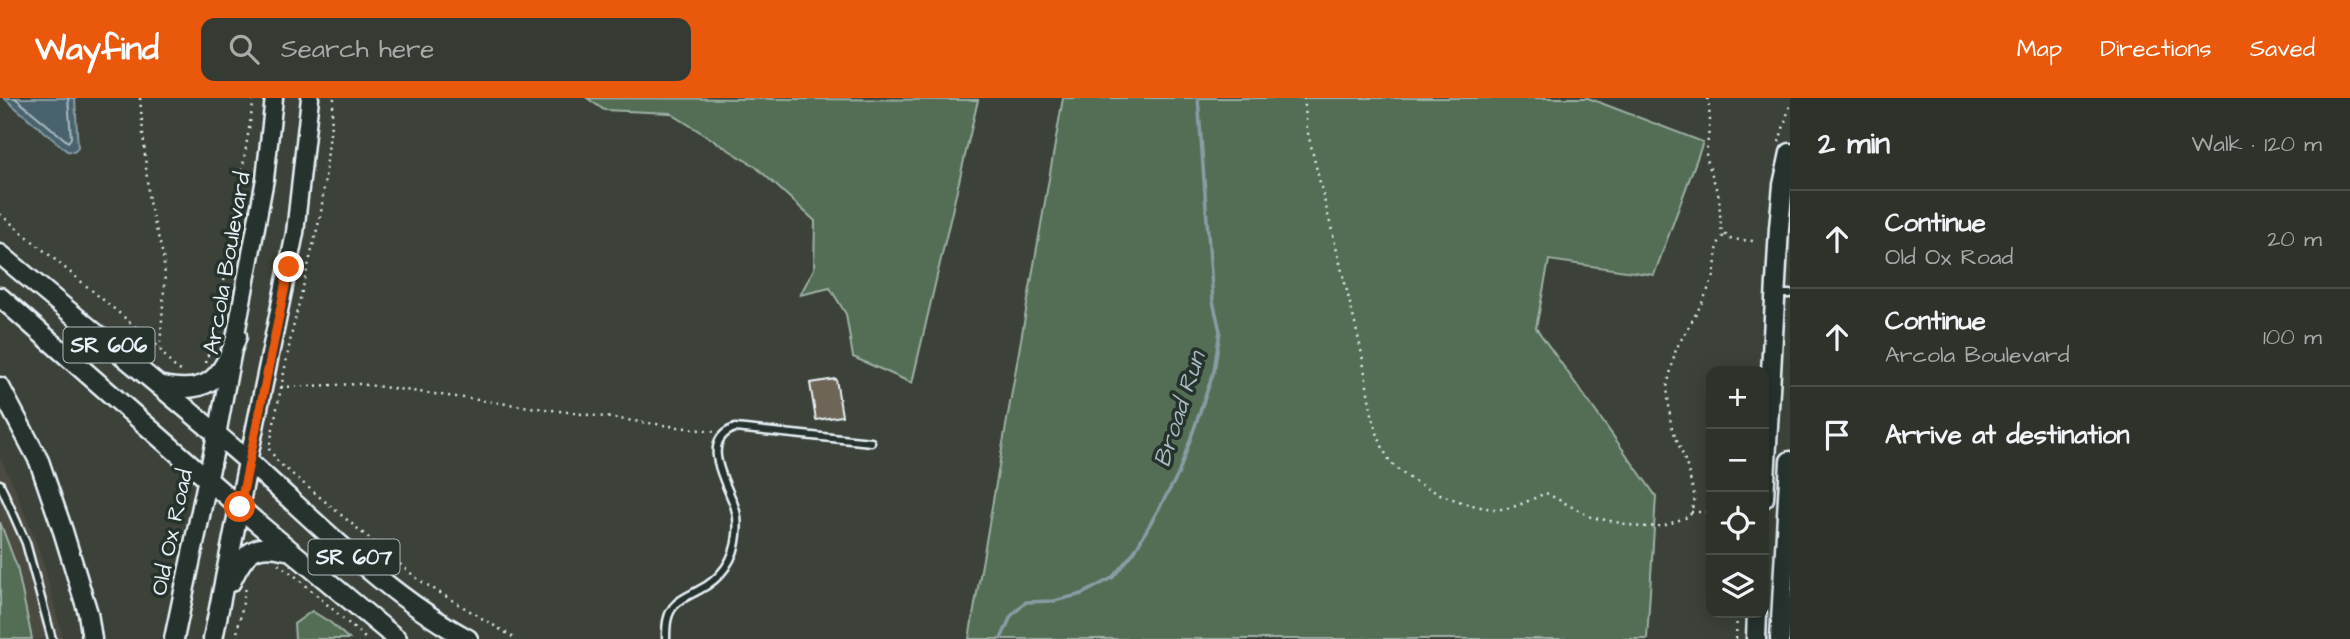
<!DOCTYPE html>
<html lang="en">
<head>
<meta charset="utf-8">
<style>
	body { margin:0; font-family:"Architects Daughter",sans-serif; background:#353a33; color:#f1f3f6 }
	.controls { position:absolute; right:21px; bottom:21px; display:grid; overflow:hidden; border-radius:14px; box-shadow:0 4px 18px #0003 }
	.controls button { width:63px; height:63px; display:grid; place-items:center; padding:0; border:0; border-bottom:2px solid #484d47; background:#2d322b; color:#f1f3f6; font:35px sans-serif }
	.stop { position:absolute; width:21px; height:21px; margin:-16px; border:5px solid #ea580c; border-radius:50%; background:#fff }
	.stop.end { background:#ea580c; border-color:#fff; box-shadow:0 2px 7px #0008 }
	.list { margin:0; padding:0; list-style:none }
	h2 { display:flex; justify-content:space-between; align-items:center; height:91px; margin:0; padding:0 28px; font-size:30px }
	h2 small { font-size:23px; font-weight:400; color:#a7aaa9 }
	.list li { display:grid; grid-template-columns:46px 1fr auto; gap:21px; align-items:center; box-sizing:border-box; height:98px; padding:0 28px; border-top:2px solid #484d47 }
	.list b { display:block; font-size:26px; white-space:nowrap }
	.list p { margin:0; font-size:23px; white-space:nowrap; color:#a7aaa9 }
	.list em { font-size:23px; font-style:normal; color:#a7aaa9 }
	.icon { flex:none; width:38px; height:38px; fill:none; stroke:currentColor; stroke-width:2; stroke-linecap:round; stroke-linejoin:round }
	.map { position:relative; flex:none; width:1790px; height:541px; overflow:hidden }
	header { display:flex; align-items:center; gap:42px; box-sizing:border-box; height:98px; padding:0 35px; background:#ea580c; color:#fff }
	header strong { font-size:33px }
	nav { display:flex; gap:38px; margin-inline-start:auto; font-size:24px }
	.search { width:490px; height:63px; background:#353a33; display:flex; align-items:center; gap:18px; box-sizing:border-box; padding:0 24px; border-radius:14px; color:#a7aaa9; font-size:26px }
	main { display:flex }
	aside { flex:1; background:#2d322b }
	.map>svg:first-child { display:block }
	.built { fill:#4b4c42 }
	.green { fill:#536e55; stroke:#9eb0a6; stroke-width:2 }
	.water { fill:#4a646e; stroke:#899ca5; stroke-width:2 }
	.lines { fill:none; stroke-linecap:round; stroke-linejoin:round }
	.shore { stroke:#a9b9c1; stroke-width:2 }
	.stream { stroke:#899ca5; stroke-width:3.5 }
	.building { fill:#6e6556; stroke:#e8f1f8; stroke-width:2 }
	.service-casing { stroke:#e8f1f8; stroke-width:11 }
	.secondary-casing { stroke:#e8f1f8; stroke-width:21 }
	.primary-casing { stroke:#e8f1f8; stroke-width:23 }
	.path { stroke:#e8f1f8; stroke-width:2.5; stroke-dasharray:2 5; stroke-linecap:butt }
	.service { stroke:#26332d; stroke-width:6 }
	.secondary { stroke:#26332d; stroke-width:16 }
	.primary { stroke:#26332d; stroke-width:18 }
	.route { stroke:#ea580c; stroke-width:9 }
	.labels { text-anchor:middle; stroke-width:7; stroke-linejoin:round; paint-order:stroke }
	.shield { fill:#26332d; stroke:#aeb8bb; stroke-width:2 }
	.shield-label { font-size:21px; font-weight:bold; fill:#e8f1f8 }
	.street-label { font-size:23px; fill:#e8f1f8; stroke:#26332d }
	.water-label { font-size:24px; font-style:italic; fill:#a9b9c1; stroke:#26332d }
</style>
</head>
<body>
<header>
<strong>Wayfind</strong>
<div class="search"><svg class="icon" aria-label="search" viewBox="0 0 24 24"><circle cx="10" cy="10" r="6"/><path d="M15 15l6 6"/></svg>Search here</div>
<nav><a>Map</a><a>Directions</a><a>Saved</a></nav>
</header>
<main>
<div class="map">
<svg width="1790" height="541" viewBox="0 0 1790 541">
	<rect width="100%" height="100%" fill="#3c4239"/>
	<filter id="ink" filterUnits="userSpaceOnUse"><feTurbulence type="fractalNoise" baseFrequency=".0143" numOctaves="2"/><feDisplacementMap in="SourceGraphic" scale="14" xChannelSelector="R" yChannelSelector="G"/><feConvolveMatrix kernelMatrix="1 2 1 2 8 2 1 2 1" color-interpolation-filters="sRGB"/></filter>
	<g filter="url(#ink)">
		<!-- built -->
		<path class="built" d="M0,360L14,388L41,457L63,541H0Z"/>
		<!-- green -->
		<path class="green" d="M587,0L978,2L912,285L853,259L846,216L830,190L800,197L814,171L815,123L756,69L670,15L604,12Z
			M1063,0H1588L1703,44L1654,177L1549,162L1536,230L1656,398L1647,541H969Z
			M0,424L17,469L32,541H0Z
			M312,513L331,525L349,541H295L294,526Z"/>
		<!-- water -->
		<path class="water" d="M4,0H75L78,50L74,54L67,53Z"/>
		<g class="lines">
			<!-- shore -->
			<path class="shore" d="M15,0L68,44L71,40L68,0"/>
			<!-- stream -->
			<path class="stream" d="M1001,541L1011,518L1026,504L1054,503L1082,496L1112,480L1134,454L1178,377L1214,273L1220,233L1213,203L1198,0"/>
		</g>
		<!-- building -->
		<path class="building" d="M836,281L842,318L816,322L810,285Z"/>
		<g class="lines">
			<!-- service casing -->
			<g class="service-casing">
				<path id="service" d="M1777,196H1790
					M0,386L26,445L52,541
					M666,541C666,529 666,515 676,506C682,500 692,496 699,492C721,481 735,461 737,437C738,428 738,419 735,410C729,388 697,343 735,330L871,344"/>
			</g>
			<!-- secondary casing -->
			<g class="secondary-casing">
				<path id="secondary" d="M217,337L265,81L274,0
					M248,364L295,135L310,0"/>
			</g>
			<!-- primary casing -->
			<g class="primary-casing">
				<path id="primary" d="M0,156C83,226 168,293 249,364C319,426 385,496 468,541
					M0,199L255,423L397,541
					M158,287C207,298 222,282 237,238
					M0,289L39,363L63,433L88,515L92,541
					M1764,400L1779,130L1783,87L1790,55
					M231,484C244,456 253,443 286,452
					M174,541L217,337
					M213,541L248,364
					M1756,541L1757,515
					M1780,541L1790,363"/>
			</g>
			<!-- path -->
			<path class="path" d="M140,0L149,104L163,157L165,177L160,250
				M334,0L321,115L292,234L269,351L279,365L419,482L516,541
				M1304,0L1307,31C1324,103 1343,175 1360,247C1368,284 1369,327 1388,360C1402,385 1473,413 1501,411C1517,410 1531,401 1546,395L1591,419L1640,429L1663,428L1690,418L1695,400L1686,365L1671,327L1667,289L1676,251L1702,205L1714,178L1718,146L1724,137
				M1708,0L1710,22L1706,58L1719,99L1721,131L1729,141L1754,143
				M1779,44L1790,7
				M0,116L155,245L171,266L182,274
				M206,265L221,202L254,0
				M281,289L360,286L715,334
				M1691,414H1711
				M278,466L294,477L366,541
				M236,541L246,489
				M1736,541L1737,515"/>
			<!-- service -->
			<use href="#service" class="service"/>
			<!-- secondary -->
			<use href="#secondary" class="secondary"/>
			<!-- primary -->
			<use href="#primary" class="primary"/>
		</g>
	</g>
	<g class="lines" filter="url(#ink)">
		<!-- route -->
		<path class="route" d="M240,409L289,169"/>
	</g>
	<g class="labels">
		<!-- shield labels -->
		<g class="shield">
			<rect x="63.5" y="229.5" width="91" height="35" rx="5"/>
			<rect x="308.5" y="441.5" width="91" height="35" rx="5"/>
		</g>
		<g class="shield-label">
			<text x="109" y="254">SR 606</text>
			<text x="354" y="466">SR 607</text>
		</g>
		<!-- street labels -->
		<g class="street-label">
			<text transform="translate(226 165) rotate(-80)" y="8">Arcola Boulevard</text>
			<text transform="translate(171 434) rotate(-78)" y="8">Old Ox Road</text>
		</g>
		<!-- water labels -->
		<g class="water-label">
			<text transform="translate(1179 311) rotate(-72)" y="8">Broad Run</text>
		</g>
	</g>
</svg>
<div class="controls">
<button>+</button>
<button>−</button>
<button><svg class="icon" aria-label="locate" viewBox="0 0 24 24"><circle cx="12" cy="12" r="6"/><path d="M12 2v4M12 18v4M2 12h4M18 12h4"/></svg></button>
<button><svg class="icon" aria-label="layers" viewBox="0 0 24 24"><path d="M12 4l9 5-9 5-9-5zM3 14l9 5 9-5"/></svg></button>
</div>
<div class="stop" style="left:240px;top:409px"></div>
<div class="stop end" style="left:289px;top:169px"></div>
</div>
<aside>
<h2>2 min<small>Walk · 120 m</small></h2>
<ul class="list">
<li><svg class="icon" aria-label="ahead" viewBox="0 0 24 24"><path d="M12 20V5M6 11l6-6 6 6"/></svg><div><b>Continue</b><p>Old Ox Road</p></div><em>20 m</em></li>
<li><svg class="icon" aria-label="ahead" viewBox="0 0 24 24"><path d="M12 20V5M6 11l6-6 6 6"/></svg><div><b>Continue</b><p>Arcola Boulevard</p></div><em>100 m</em></li>
<li><svg class="icon" aria-label="arrive" viewBox="0 0 24 24"><path d="M6 21V4h12l-3 4 3 4H6"/></svg><div><b>Arrive at destination</b></div></li>
</ul>
</aside>
</main>
</body>
</html>
